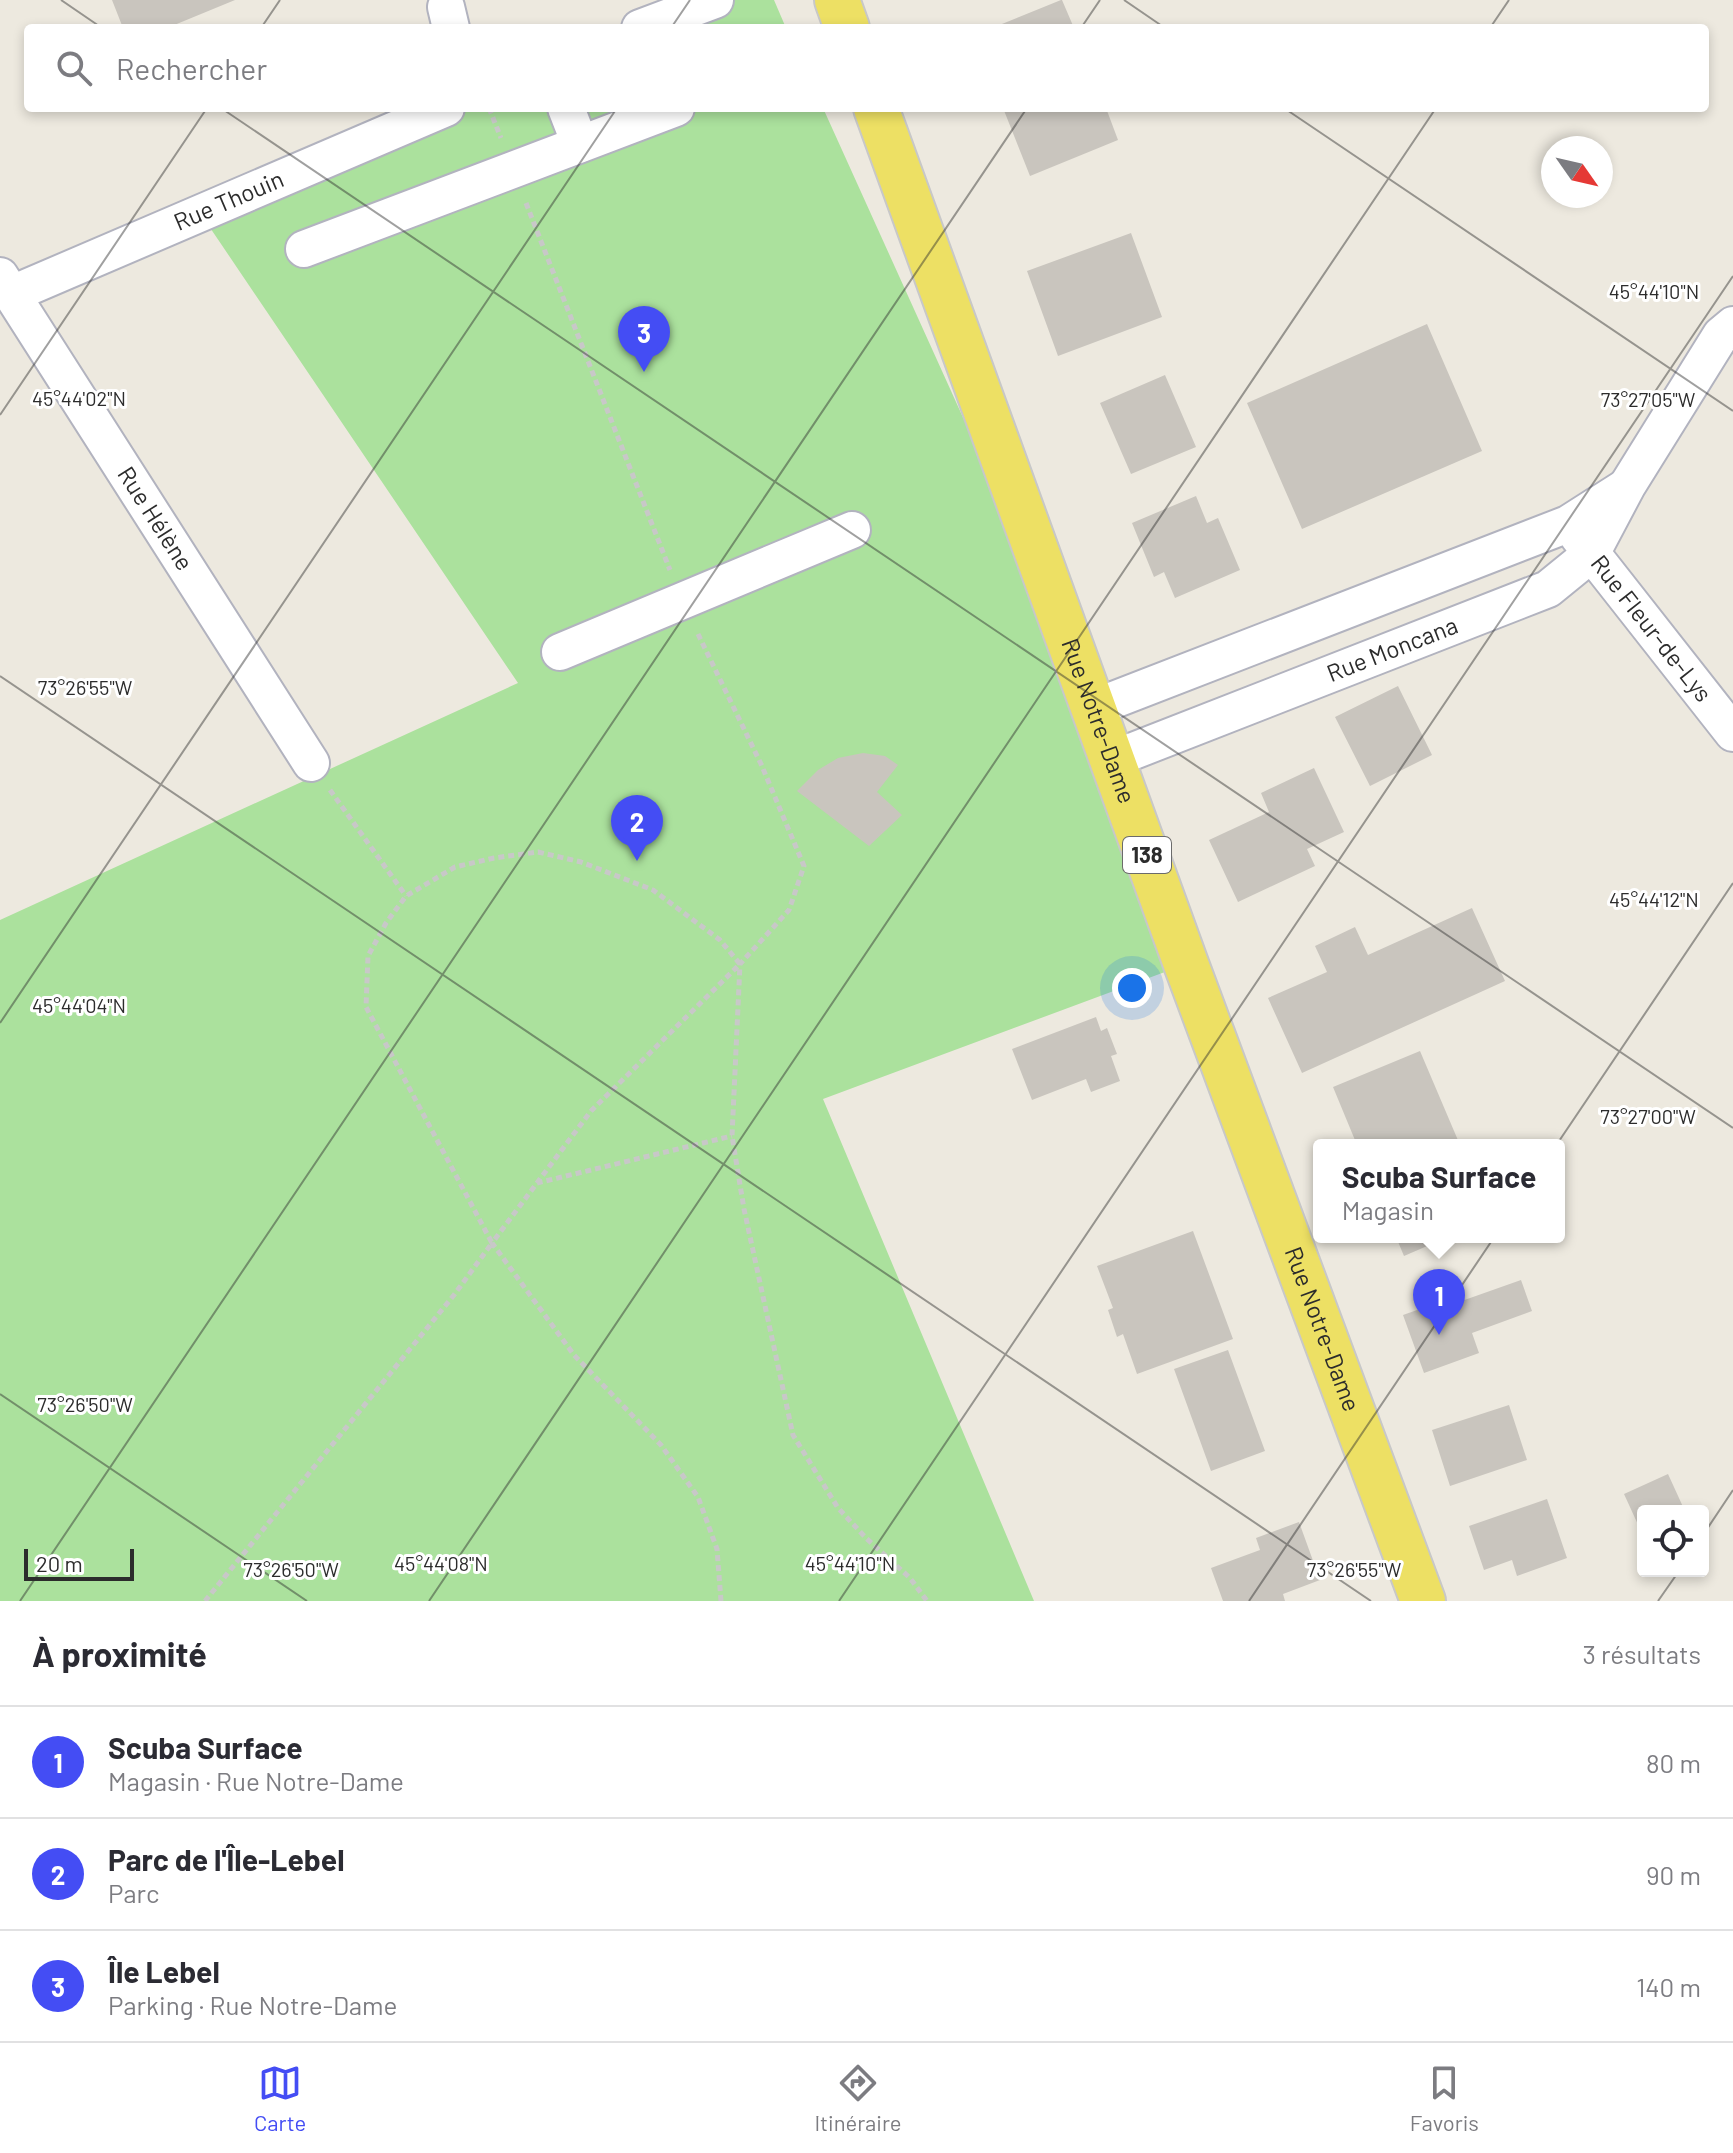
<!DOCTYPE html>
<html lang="fr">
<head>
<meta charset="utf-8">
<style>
	body { margin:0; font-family:Barlow,sans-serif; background:#f2f2f3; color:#2b2b33 }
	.controls { position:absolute; right:24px; bottom:24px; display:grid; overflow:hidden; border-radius:8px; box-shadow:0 4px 12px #0003 }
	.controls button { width:72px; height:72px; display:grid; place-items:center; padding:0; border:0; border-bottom:2px solid #e1e1e2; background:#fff; color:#2b2b33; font:40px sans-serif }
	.compass { position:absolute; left:1541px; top:136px; width:72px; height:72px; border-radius:50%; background:#fff; box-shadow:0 4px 12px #0003; rotate:124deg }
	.scale { position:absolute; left:24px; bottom:20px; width:110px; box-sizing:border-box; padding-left:8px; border:4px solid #2c2c2c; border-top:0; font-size:22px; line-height:28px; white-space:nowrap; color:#2c2c2c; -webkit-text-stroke:6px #fff; paint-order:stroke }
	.you { position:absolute; left:1132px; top:988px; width:28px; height:28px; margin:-20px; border:6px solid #fff; border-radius:50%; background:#1a73e8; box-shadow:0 0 0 12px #1a73e833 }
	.badge { display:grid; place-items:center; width:52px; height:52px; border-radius:50%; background:#444df4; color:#fff; font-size:26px; font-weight:700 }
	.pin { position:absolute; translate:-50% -66px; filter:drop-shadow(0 2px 4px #0008) }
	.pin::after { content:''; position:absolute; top:42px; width:28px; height:24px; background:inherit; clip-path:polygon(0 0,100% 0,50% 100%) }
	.popup { position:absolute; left:1313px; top:1139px; width:252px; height:104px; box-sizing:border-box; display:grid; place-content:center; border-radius:8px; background:#fff; filter:drop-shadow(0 2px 6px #0005); font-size:26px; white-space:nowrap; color:#7c7c81 }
	.popup b { font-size:30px; color:#2b2b33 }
	.popup::after { content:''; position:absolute; left:50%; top:100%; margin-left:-16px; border:16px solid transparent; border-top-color:#fff }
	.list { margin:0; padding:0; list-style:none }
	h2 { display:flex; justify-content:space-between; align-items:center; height:104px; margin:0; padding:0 32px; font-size:34px }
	h2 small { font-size:26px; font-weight:400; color:#7c7c81 }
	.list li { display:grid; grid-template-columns:52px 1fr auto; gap:24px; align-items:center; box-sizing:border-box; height:112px; padding:0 32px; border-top:2px solid #e1e1e2 }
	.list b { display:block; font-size:30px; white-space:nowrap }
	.list p { margin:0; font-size:26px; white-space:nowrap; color:#7c7c81 }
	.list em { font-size:26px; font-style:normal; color:#7c7c81 }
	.icon { flex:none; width:44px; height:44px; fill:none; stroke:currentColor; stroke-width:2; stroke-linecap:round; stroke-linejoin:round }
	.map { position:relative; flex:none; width:1733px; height:1601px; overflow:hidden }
	.search { position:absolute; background:#fff; box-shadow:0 4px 12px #0003; left:24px; right:24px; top:24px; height:88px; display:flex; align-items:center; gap:20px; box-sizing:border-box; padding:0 28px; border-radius:8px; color:#7c7c81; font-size:30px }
	.sheet { height:440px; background:#fff }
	nav { display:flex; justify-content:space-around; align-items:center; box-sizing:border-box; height:112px; border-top:2px solid #e1e1e2; background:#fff; font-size:22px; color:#7c7c81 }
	nav a { display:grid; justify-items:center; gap:4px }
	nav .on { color:#444df4 }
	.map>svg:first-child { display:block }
	.green { fill:#abe19d }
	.building { fill:#c9c5be }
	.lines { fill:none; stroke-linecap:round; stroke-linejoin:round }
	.minor-casing { stroke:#b2b3bf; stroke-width:40 }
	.major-casing { stroke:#c8c8c8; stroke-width:48 }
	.path { stroke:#c8c8c8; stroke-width:5; stroke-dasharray:6 4; stroke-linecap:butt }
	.minor { stroke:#fff; stroke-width:36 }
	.major { stroke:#ede064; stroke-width:44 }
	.ticks { fill:none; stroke:#2c2c2c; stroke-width:2; stroke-opacity:0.45 }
	.labels { text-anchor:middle; stroke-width:6; stroke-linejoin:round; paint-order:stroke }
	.shield { fill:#fff; stroke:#6b6b6b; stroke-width:2 }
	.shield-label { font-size:22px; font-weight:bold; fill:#2c2c2c }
	.street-label { font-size:24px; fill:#2c2c2c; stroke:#fff }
	.ticks-label { font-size:20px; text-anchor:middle; fill:#2c2c2c; stroke:#fff; stroke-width:6; stroke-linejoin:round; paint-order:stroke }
</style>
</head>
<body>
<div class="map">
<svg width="1733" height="1601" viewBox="0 0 1733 1601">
	<rect width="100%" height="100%" fill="#ede9df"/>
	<!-- green -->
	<path class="green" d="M688,0H774L786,28H618Z
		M422,108H823L999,497L1181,966L823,1099L1034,1601H0V920L518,683L194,204Z"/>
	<!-- building -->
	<path class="building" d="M112,0H235L167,28H123Z
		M1062,0L1074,28H992L1061,0Z
		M1003,108H1106L1118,140L1030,176Z
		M1131,233L1162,317L1058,356L1027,271Z
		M1427,324L1482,451L1302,529L1247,403Z
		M1165,375L1196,447L1131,474L1100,403Z
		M1196,496L1207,523L1218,518L1240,570L1175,598L1164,572L1154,577L1132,523Z
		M1398,686L1432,755L1370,786L1335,717Z
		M863,753L885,756L898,765L877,792L902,815L869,846L797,791L818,770L838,758Z
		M1314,768L1344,832L1307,849L1315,866L1238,902L1209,840L1269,812L1261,793Z
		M1472,908L1505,981L1302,1073L1268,998L1327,972L1315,946L1355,927L1368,955Z
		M1096,1017L1101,1031L1107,1028L1117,1054L1111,1056L1120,1081L1091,1092L1086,1079L1032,1100L1012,1049Z
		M1420,1051L1460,1145H1357L1333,1087Z
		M1193,1231L1233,1339L1137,1374L1123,1334L1117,1337L1108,1310L1113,1308L1097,1266Z
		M1396,1237H1448L1404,1256Z
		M1521,1280L1532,1311L1472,1333L1479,1353L1424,1373L1403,1315L1454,1297L1456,1303Z
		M1228,1350L1265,1451L1211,1471L1174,1369Z
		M1509,1405L1527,1460L1450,1486L1432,1430Z
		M1668,1474L1684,1509L1643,1511V1528L1640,1529L1624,1494Z
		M1547,1499L1567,1558L1517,1576L1512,1560L1484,1570L1469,1526Z
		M1299,1522L1320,1580L1283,1594L1285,1601H1223L1211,1568L1260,1550L1256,1538Z"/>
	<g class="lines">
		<!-- minor casing -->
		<g class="minor-casing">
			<g id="minor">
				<path d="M446,7L451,28"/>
				<path d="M640,28L715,0"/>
				<path d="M566,108L580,144"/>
				<path d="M304,249L676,108"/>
				<path id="s1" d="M0,276L311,763"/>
				<path id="s2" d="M12,294L446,108"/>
				<path id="s3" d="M1578,536L1733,733"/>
				<path d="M560,652L852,530"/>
				<path d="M1093,708L1568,524L1626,487"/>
				<path id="s4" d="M1113,759L1548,589L1591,554L1627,486L1721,335L1733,325"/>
			</g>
		</g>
		<!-- major casing -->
		<g class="major-casing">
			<g id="major">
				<path d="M837,0L847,28"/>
				<path id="s5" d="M876,108L1186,964L1423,1601"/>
			</g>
		</g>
		<!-- path -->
		<path class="path" d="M489,108L501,138
			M526,203L670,570
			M698,634L761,764L804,866L789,910L740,964L732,1136L744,1209L793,1435L838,1508L866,1538L910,1578L927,1601
			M330,790L406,896
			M205,1601L454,1295L492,1243L366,1007L368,956L386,923L406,896L455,867L494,858L538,852L581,862L653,890L720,940L740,964L591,1111L537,1183
			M721,1601L717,1549L698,1497L661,1445L574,1355L492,1243L537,1183L732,1136"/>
		<!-- minor -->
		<use href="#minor" class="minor"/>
		<!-- major -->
		<use href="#major" class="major"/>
	</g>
	<!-- ticks -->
	<path class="ticks" d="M61,0L102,28M1124,0L1165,28M261,28L280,0M671,28L690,0M1081,28L1100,0M1490,28L1509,0M221,108L1733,1128M1284,108L1733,411M0,415L207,108M0,676L1371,1601M0,1023L617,108M0,1394L307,1601M1703,1535L1733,1490M20,1601L1027,108M429,1601L1436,108M839,1601L1733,276M1249,1601L1733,883M1658,1601L1679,1571"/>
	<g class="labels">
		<!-- shield labels -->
		<rect class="shield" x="1123" y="837" width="48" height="36" rx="6"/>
		<g class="shield-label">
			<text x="1147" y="863">138</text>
		</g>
		<!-- street labels -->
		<g class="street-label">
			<text dy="8" stroke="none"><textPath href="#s2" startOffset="236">Rue Thouin</textPath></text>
			<text dy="8" stroke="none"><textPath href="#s1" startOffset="288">Rue Hélène</textPath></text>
			<text dy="8" stroke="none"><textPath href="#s3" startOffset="118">Rue Fleur-de-Lys</textPath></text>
			<text dy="8" stroke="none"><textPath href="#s4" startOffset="300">Rue Moncana</textPath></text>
			<text dy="8" stroke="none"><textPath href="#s5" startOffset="652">Rue Notre-Dame</textPath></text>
			<text dy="8" stroke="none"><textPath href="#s5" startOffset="1300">Rue Notre-Dame</textPath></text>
		</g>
	</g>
	<g class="ticks-label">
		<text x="1654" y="299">45°44'10"N</text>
		<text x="79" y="406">45°44'02"N</text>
		<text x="1648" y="407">73°27'05"W</text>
		<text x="85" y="695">73°26'55"W</text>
		<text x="1654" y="907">45°44'12"N</text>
		<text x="79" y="1013">45°44'04"N</text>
		<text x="1648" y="1124">73°27'00"W</text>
		<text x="85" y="1412">73°26'50"W</text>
		<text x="441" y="1571">45°44'08"N</text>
		<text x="850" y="1571">45°44'10"N</text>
		<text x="291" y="1577">73°26'50"W</text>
		<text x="1354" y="1577">73°26'55"W</text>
	</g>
</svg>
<div class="controls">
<button><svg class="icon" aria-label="locate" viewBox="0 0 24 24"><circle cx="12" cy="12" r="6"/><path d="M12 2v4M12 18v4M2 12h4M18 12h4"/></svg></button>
</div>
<svg class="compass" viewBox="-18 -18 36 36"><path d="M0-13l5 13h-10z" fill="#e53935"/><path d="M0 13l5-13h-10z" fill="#7c7c81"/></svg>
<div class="scale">20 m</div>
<div class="you"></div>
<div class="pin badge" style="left:1439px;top:1335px">1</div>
<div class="popup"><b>Scuba Surface</b>Magasin</div>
<div class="pin badge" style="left:637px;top:861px">2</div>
<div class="pin badge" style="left:644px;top:372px">3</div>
<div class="search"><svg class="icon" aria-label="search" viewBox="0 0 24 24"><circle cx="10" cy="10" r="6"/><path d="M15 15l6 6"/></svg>Rechercher</div>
</div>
<section class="sheet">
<h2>À proximité<small>3 résultats</small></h2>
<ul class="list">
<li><span class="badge">1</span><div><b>Scuba Surface</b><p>Magasin · Rue Notre-Dame</p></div><em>80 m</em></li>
<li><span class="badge">2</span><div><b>Parc de l'Île-Lebel</b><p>Parc</p></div><em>90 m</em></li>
<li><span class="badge">3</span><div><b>Île Lebel</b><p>Parking · Rue Notre-Dame</p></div><em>140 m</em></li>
</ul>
</section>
<nav>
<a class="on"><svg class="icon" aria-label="map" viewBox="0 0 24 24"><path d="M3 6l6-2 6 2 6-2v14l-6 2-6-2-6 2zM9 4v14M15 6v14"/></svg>Carte</a>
<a><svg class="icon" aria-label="directions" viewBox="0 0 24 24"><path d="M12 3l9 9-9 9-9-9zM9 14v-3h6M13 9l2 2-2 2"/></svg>Itinéraire</a>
<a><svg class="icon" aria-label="saved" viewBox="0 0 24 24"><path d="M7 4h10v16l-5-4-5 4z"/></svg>Favoris</a>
</nav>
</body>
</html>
